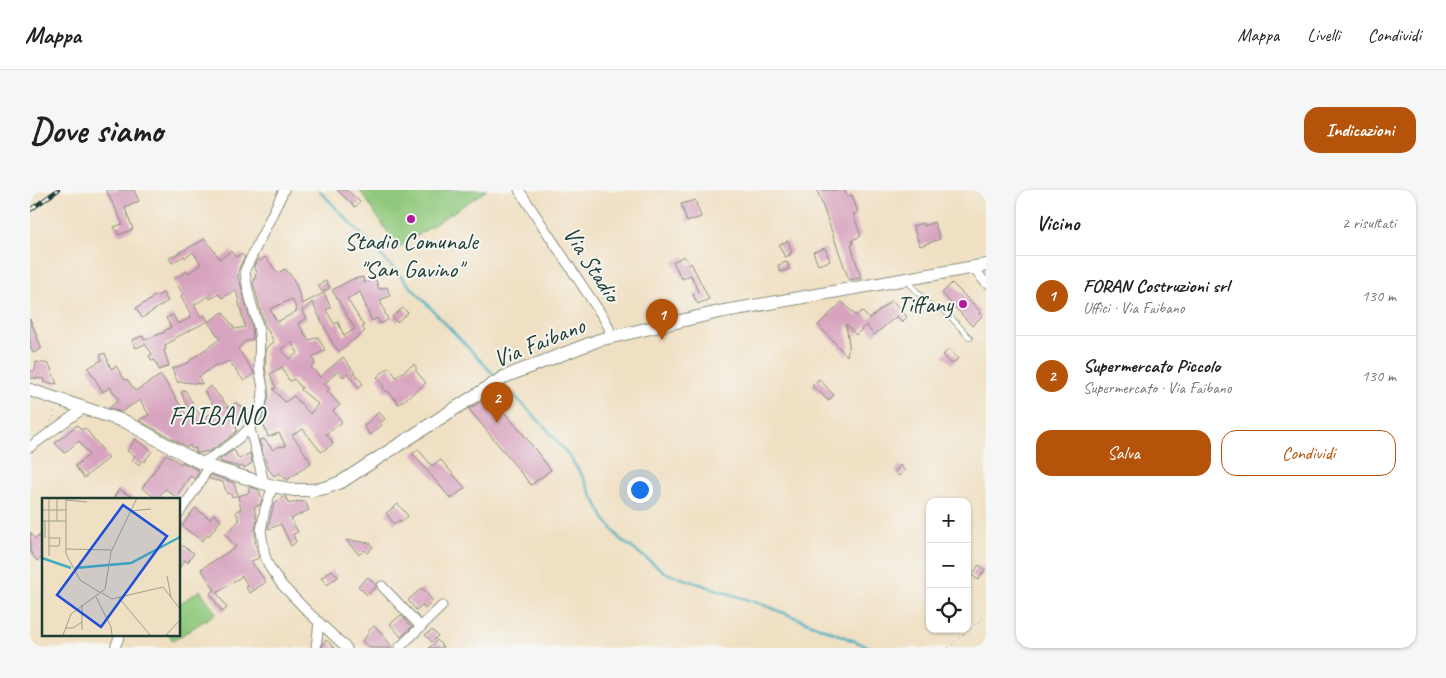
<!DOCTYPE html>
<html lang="it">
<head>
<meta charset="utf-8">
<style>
	body { margin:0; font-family:Caveat,sans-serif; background:#f6f6f6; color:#202124 }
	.controls { position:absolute; right:15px; bottom:15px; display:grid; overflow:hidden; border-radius:10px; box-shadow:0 1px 4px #0004 }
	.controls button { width:45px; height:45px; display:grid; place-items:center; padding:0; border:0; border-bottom:1px solid #e0e0e0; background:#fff; color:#202124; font:25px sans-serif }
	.you { position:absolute; left:609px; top:299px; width:18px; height:18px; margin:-12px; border:4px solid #fff; border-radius:50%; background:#1a73e8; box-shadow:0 0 0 8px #1a73e833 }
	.badge { display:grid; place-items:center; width:32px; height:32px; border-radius:50%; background:#b45309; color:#fff; font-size:16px; font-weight:700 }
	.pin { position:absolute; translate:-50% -41px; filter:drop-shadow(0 1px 2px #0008) }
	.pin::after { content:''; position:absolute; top:26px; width:18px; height:15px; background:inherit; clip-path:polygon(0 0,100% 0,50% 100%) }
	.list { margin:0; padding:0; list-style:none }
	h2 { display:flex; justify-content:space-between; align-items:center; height:65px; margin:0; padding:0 20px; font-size:21px }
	h2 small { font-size:16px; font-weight:400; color:#757577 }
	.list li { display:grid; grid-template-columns:32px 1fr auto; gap:15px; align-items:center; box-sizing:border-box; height:80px; padding:0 20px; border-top:1px solid #e0e0e0 }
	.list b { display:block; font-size:19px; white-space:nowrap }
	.list p { margin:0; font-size:16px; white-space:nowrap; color:#757577 }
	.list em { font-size:16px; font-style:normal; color:#757577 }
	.actions { display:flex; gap:10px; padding:15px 20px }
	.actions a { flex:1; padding:11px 0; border:1px solid #b45309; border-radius:15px; text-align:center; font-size:18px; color:#b45309 }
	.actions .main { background:#b45309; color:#fff }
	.icon { flex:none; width:28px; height:28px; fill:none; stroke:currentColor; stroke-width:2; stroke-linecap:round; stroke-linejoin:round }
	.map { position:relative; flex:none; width:956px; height:458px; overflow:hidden; border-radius:15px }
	header { display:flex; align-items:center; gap:30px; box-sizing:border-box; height:70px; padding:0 25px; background:#fff; border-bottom:1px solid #e0e0e0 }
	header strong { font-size:24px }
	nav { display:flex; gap:28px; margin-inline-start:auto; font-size:18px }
	.intro { display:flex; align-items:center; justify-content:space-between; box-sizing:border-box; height:120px; padding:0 30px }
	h1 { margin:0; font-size:35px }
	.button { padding:12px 22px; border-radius:15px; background:#b45309; color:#fff; font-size:18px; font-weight:700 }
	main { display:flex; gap:30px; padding:0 30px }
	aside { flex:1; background:#fff; border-radius:15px; box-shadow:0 1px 4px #0004 }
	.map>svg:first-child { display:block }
	.green { fill:#90c97d; stroke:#588358 }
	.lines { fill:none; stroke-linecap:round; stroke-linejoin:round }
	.stream { stroke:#41aebf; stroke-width:2.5 }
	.building { fill:#d7a3be; fill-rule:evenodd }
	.lane-casing { stroke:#888e7c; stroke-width:6 }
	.street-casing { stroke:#888e7c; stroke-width:11 }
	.secondary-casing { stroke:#888e7c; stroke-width:14 }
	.path { stroke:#888e7c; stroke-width:1; stroke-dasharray:1 4; stroke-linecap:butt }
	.lane { stroke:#fff; stroke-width:4.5 }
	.street { stroke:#fff; stroke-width:9 }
	.secondary { stroke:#fff; stroke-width:12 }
	.rail-casing { stroke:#1f3d34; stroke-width:4.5 }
	.rail { stroke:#f6f6f2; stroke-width:2.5; stroke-dasharray:8; stroke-linecap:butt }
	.poi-dot { fill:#b5179e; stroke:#f6f6f2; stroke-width:2 }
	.labels { text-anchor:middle; stroke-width:4; stroke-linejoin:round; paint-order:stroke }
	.poi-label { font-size:24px; fill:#1f3d34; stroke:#f6f6f2 }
	.street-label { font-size:24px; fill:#1f3d34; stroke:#f6f6f2 }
	.quarter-label { font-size:26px; letter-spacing:1px; fill:#1f3d34; stroke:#f6f6f2 }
	.inset-river { fill:none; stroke:#41aebf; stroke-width:2.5 }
	.inset-road { fill:none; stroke:#9c9f8a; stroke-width:1 }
	.view { fill:#1d4ed8; fill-opacity:0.15; stroke:#1d4ed8; stroke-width:2.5 }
	.inset-edge { fill:none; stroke:#1f3d34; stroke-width:2.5 }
</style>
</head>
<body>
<header>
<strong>Mappa</strong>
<nav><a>Mappa</a><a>Livelli</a><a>Condividi</a></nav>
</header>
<div class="intro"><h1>Dove siamo</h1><a class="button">Indicazioni</a></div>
<main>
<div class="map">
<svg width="956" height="458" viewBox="0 0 956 458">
	<rect width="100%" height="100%" fill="#f6f6f2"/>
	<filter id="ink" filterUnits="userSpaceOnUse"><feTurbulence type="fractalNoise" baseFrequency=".02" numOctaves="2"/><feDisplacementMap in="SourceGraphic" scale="10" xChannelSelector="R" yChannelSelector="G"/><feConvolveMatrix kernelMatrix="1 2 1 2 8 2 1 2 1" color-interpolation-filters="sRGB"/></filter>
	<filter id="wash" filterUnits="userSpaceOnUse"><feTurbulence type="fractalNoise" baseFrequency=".0096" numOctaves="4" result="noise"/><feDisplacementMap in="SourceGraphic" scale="20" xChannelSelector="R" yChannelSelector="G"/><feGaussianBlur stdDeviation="1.12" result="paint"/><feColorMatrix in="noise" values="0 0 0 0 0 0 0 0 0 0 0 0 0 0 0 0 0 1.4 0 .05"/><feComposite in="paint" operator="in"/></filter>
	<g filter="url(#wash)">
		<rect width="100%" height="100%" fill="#f0e0c3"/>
		<!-- green -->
		<path class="green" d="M330,0H457L368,58Z
			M170,400L186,423L143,451L139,444H149V414Z"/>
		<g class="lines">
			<!-- stream -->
			<path class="stream" d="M289,0L466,187
				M472,193L515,237L539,266L551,284L574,328L590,349L636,383L734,415L842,458"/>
		</g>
		<g id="blocks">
			<!-- building -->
			<path class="building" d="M76,0H104L109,11L95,18L103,39L89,45L84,37L93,34Z
				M307,0H317L330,12L325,17Z
				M787,0H815L817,7L822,5L828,23L823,24L831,46L822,50L823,54L821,55L831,88L819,90Z
				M665,10L671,27L657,32L651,14Z
				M904,32L910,49L890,56L883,36L893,33L894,36Z
				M175,49L190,69L201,61L206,67L211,64L215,67L209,78L208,88L210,92L222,137L223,149L214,152L208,159L223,181L224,184L214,191L199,171L188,176L187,174L169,187L172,194L153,192L152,191L148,193L142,179L160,172L159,171L190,149L178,132L193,122L205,139L215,137L206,100L192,108L189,104L180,109L178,106L164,115L171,127L174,125L178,131L145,148L146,149L135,155L136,159L134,160L139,176L129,180L125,170L122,171L119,166L122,164L115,154L106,158L102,150L113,146L114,150L135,142L134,141L141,137L136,128L143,125L148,134L160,128L159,126L161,125L151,106L153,104L144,89L158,81L159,83L171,74L163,62L155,68L154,66L142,73L139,68Z
				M758,51L762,62L760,63V65L755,67L749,55Z
				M795,58L800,71L788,75L783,62Z
				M654,66L659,75L661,73L679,109L668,114L663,105L668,102L661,85L652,89L643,72Z
				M235,67L248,83L255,79L262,87L266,94L272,114L294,103L301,118L296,120L304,134L308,132L314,146L325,139L302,100L323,89L333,87L334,93L345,88L349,99L357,97L360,106L350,110L358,130L350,134L347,128L342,131L330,102L317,109L334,136L332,137L335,141L309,161L303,154L282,112L272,121L277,128L268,133L279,150L288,147L295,160L283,167L285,174L281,177L290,187L313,167L333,194L328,198L317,183L313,187L308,181L294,194L299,199L297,201L310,215L303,221L312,232L296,244L302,251L301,252L303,254L291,262L273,239L262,245L271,257L281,273L257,290L249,283L244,286L238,279L229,250L234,249L243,260L248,257L256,256L249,243L238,247L232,230L239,207L235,177L236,158L244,152L234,133L223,92L225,91L224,88L226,87L225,84L227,82L224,76L228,69L230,71ZM262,109L267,121L247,132L240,119ZM261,152L268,163L259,169L251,159ZM252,177L258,189L260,191L264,189L272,198L271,200L288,214L280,224L264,206L255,212L243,199L246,198L240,184Z
				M757,72L759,79L750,82L748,75Z
				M296,91L300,98L292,102L288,95Z
				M922,93L951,122L949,123L952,126L942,136L912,103Z
				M133,103L138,111L112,128L106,118L120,110L124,105L125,107Z
				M862,110L877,127L872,132L867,126L844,145L836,135L826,145L816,134L819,155L817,166L788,135L812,112L826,126L832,121L839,129Z
				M373,118L378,123L367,132L362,127Z
				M0,129L11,157V159L3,163L0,156Z
				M919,159L928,169L922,174L913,165Z
				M75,163L81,179L86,176L95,190L97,189L105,201L131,185L159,229L161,227L151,202L155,200L172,229L187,220L174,201L181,196L199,218L206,212L209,216L211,215L219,226L206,235L207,241L199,248L180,261L169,263L166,262V258L162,259L160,255L157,257L110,231L109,230L119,225L110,210L91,222L79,218L89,210L80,197L73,202L58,178L72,170L70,165Z
				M6,172L19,174L27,194L14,192L15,189L0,188V181H5Z
				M384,174L386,177V181L396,193L369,214L359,202L353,200L354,197L347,187L359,177L366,187Z
				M789,189L804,205L798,211L789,201L788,202L782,196Z
				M460,206L493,244L521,280L501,295L439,219Z
				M349,222L355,229L350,233L352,235L340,245L334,236Z
				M47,235L52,240L55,238L79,268L54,288L45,276L59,265L49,251L34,263L25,253Z
				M105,249L120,259V260L122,261L114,272L112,270L109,275L102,270L105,266L97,261Z
				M388,259L402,276L411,270L435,298L421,309L383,264Z
				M204,260L209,269L220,263L222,273L214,278L213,276L210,277L191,272L190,269Z
				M136,264L151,274L152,272L169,281L165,289L160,286L146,307L135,299L127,309L112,298Z
				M870,275L875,281L869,286L865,282Z
				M181,285L204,293L208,305L202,307L200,303L197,304L193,292L179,289Z
				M220,297L229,300L232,309L230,315L224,317L227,330L225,340V351L229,368L221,371L236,392L220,403L216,398L218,396L212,386L187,403L197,418L192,422L180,403L185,400L171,379L206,357L195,344L209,331L206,321L211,319L208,306L218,303Z
				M89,299L105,309H83Z
				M255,306L259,314L268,311L269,312L275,311L279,320L261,329L268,342L263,344L266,352L261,356L251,334L239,339L238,338L244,313Z
				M368,314L378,326L371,332L370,330L364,334L356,323Z
				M165,318L180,329L183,324L191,330L178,347L177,345L172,351L152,336Z
				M0,342L5,349L14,343V355L10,357L14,362V367L7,371L0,361Z
				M316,350L340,353L343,357L337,363L334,360L329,365Z
				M149,354L164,363L158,372L154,370L149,379Z
				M949,375L955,380L948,390L942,385Z
				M302,380L308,387L297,395L291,388Z
				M338,387L346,395V397L337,405L328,396Z
				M392,398L403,411L395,419L392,415L386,420L378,410Z
				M371,425L382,437L371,447L360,434Z
				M344,436L348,439L363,458H340L332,451L339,443L337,442Z
				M402,440L408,446L402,452L395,445Z
				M296,450L305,458H292L293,454Z
				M407,450L414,458H399Z"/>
		</g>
	</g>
	<g filter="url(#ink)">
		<use href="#blocks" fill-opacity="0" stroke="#888e7c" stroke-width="1"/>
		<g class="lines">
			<!-- lane casing -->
			<g class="lane-casing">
				<path id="lane" d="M878,92L903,119H913L940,148"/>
			</g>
			<!-- street casing -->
			<g class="street-casing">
				<path id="street" d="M489,0L575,130L579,138L580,147
					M942,77L956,93
					M220,239L234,293
					M0,257L54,218
					M171,273C200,257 232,238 233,201C233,192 229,183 229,174C229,161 231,149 228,136C223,117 216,100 215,80L254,0
					M243,296L235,319L231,341L235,366L240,378L252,395L279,423L317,458
					M149,323L171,291L179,276
					M352,396L391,437
					M85,458L90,444
					M286,458L289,432
					M369,458L412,416"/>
			</g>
			<!-- secondary casing -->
			<g class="secondary-casing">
				<path id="secondary" d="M0,200L96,232L155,265L171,273L187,279L243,296L265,300H282L295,298L311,292L474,187L569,150L689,122L956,75"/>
			</g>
			<!-- path -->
			<path class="path" d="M21,231L24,227L23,219
				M918,458L956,425"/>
			<!-- lane -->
			<use href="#lane" class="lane"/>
			<!-- street -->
			<use href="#street" class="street"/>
			<!-- secondary -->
			<use href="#secondary" class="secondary"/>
			<!-- rail casing -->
			<g class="rail-casing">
				<path id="rail" d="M0,20L28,0"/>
			</g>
			<!-- rail -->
			<use href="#rail" class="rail"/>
		</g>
	</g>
	<!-- markers -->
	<g class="poi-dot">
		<circle cx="381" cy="29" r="5"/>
		<circle cx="933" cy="114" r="5"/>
	</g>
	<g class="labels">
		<!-- poi labels -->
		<g class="poi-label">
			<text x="381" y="59">Stadio Comunale<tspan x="381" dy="28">"San Gavino"</tspan></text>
			<text x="923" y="122" text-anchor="end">Tiffany</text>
		</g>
		<!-- street labels -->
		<g class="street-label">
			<text transform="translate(562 74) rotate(57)" y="8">Via Stadio</text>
			<text transform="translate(509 152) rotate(-22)" y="8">Via Faibano</text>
		</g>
		<!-- quarter labels -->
		<g class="quarter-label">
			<text x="187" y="234">FAIBANO</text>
		</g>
	</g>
	<!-- overview -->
	<g transform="translate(12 308)">
		<rect width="138" height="138" fill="#f0e0c3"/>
		<path class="inset-river" d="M0,60L29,70M33,70L89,65L138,39"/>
		<path class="inset-road" d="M24,0V56L38,82L59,95M24,2L45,4M0,12H24M88,13L109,11M0,23H24M15,23V0M3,40V23M7,48H17L18,40H7M24,51L69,52M7,58V0M125,78L129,99M60,95L70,101L121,89L138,111M54,99L69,129L70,137M77,100L108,137M23,130H31L40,124M40,132V107M21,137L29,116L63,91L69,54L95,0M124,137L138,122"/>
		<path class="view" d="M81,7L125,38L59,129L15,97Z"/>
		<rect width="138" height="138" class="inset-edge"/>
	</g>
</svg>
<div class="controls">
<button>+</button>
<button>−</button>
<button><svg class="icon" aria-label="locate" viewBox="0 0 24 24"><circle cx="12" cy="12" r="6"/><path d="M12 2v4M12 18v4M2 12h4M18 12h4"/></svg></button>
</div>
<div class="you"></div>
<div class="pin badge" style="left:632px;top:150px">1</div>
<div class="pin badge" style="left:467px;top:233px">2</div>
</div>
<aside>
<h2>Vicino<small>2 risultati</small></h2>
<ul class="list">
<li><span class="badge">1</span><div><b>FORAN Costruzioni srl</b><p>Uffici · Via Faibano</p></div><em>130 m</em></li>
<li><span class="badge">2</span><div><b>Supermercato Piccolo</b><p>Supermercato · Via Faibano</p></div><em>130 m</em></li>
</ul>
<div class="actions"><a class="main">Salva</a><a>Condividi</a></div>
</aside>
</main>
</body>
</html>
